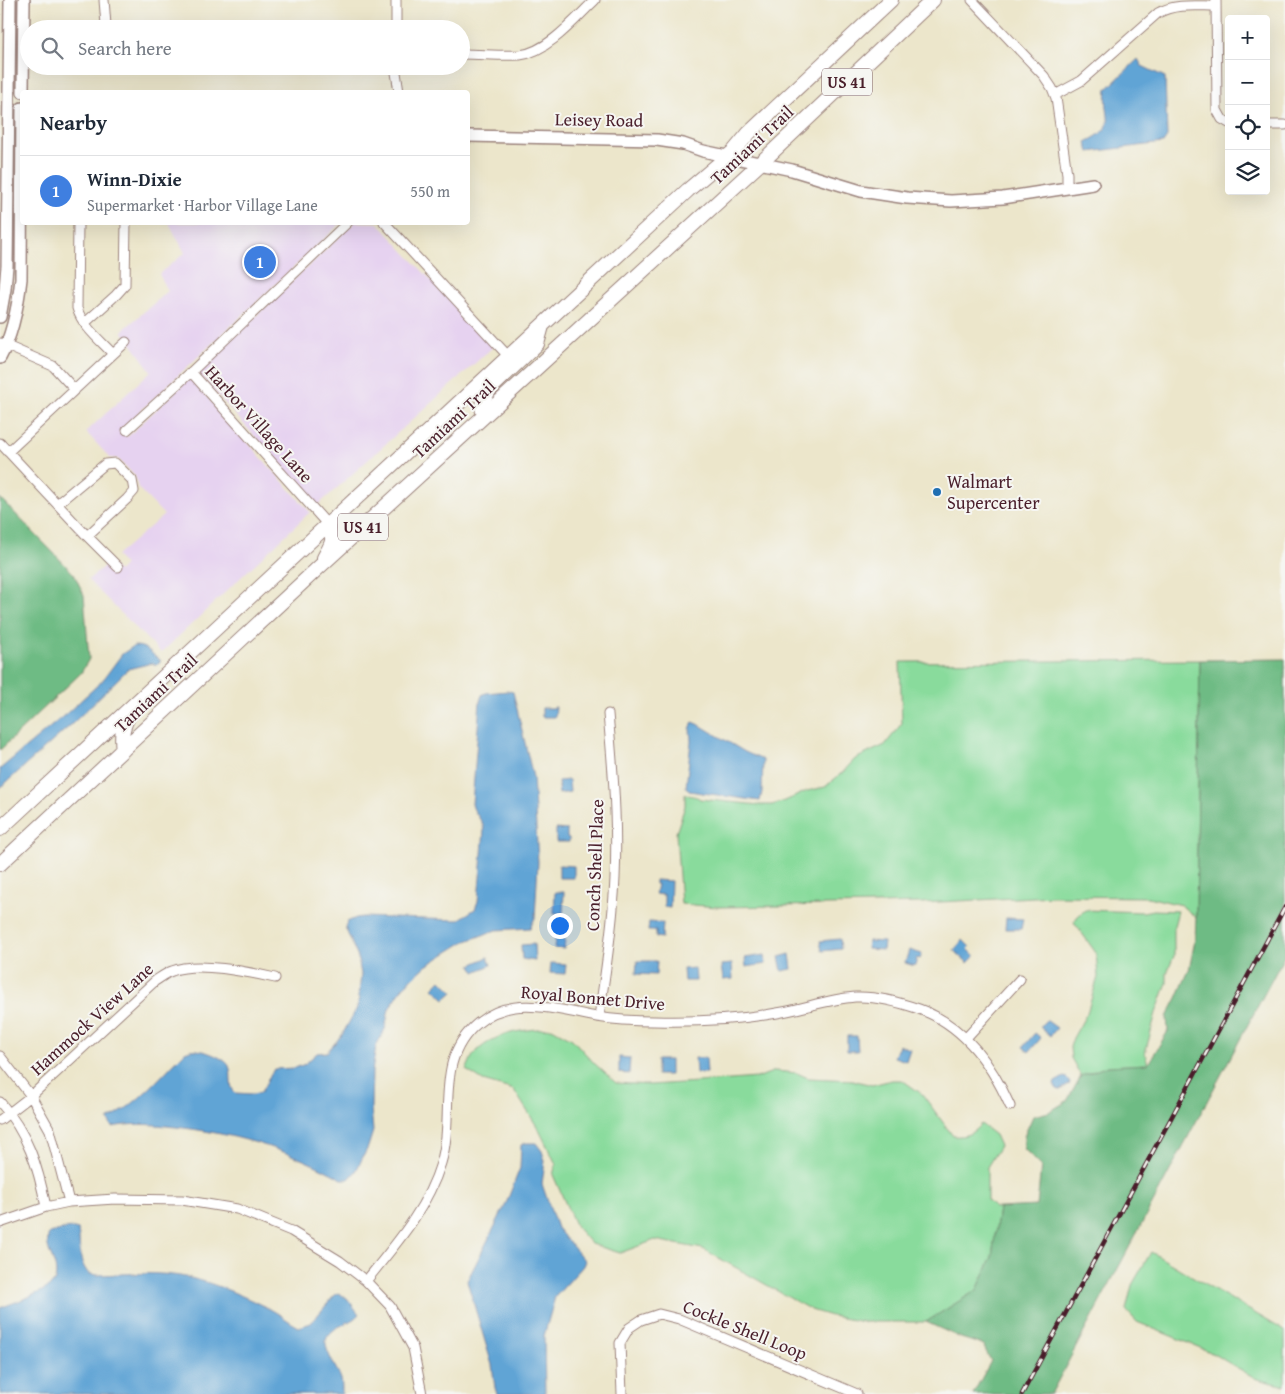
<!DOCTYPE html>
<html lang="en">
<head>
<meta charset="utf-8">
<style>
	body { margin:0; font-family:"Gentium Book Plus",serif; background:#f2f2f3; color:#1f2937 }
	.controls { position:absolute; right:15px; top:15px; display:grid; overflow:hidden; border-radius:5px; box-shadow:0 5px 20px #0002 }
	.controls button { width:45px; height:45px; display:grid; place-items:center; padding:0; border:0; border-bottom:1px solid #e0e1e3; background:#fff; color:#1f2937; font:25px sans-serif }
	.you { position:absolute; left:559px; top:925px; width:18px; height:18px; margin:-12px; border:4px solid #fff; border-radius:50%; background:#1a73e8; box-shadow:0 0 0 8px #1a73e833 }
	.badge { display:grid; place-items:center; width:32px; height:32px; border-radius:50%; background:#ea580c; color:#fff; font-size:16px; font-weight:700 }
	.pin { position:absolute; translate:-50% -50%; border:2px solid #fff; box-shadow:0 1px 5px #0006 }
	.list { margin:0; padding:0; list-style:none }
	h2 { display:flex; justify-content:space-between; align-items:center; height:65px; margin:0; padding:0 20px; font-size:21px }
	h2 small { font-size:16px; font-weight:400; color:#747a83 }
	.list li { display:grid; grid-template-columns:32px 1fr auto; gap:15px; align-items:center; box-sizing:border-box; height:70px; padding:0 20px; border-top:1px solid #e0e1e3 }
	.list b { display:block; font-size:19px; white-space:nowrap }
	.list p { margin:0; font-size:16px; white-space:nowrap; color:#747a83 }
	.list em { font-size:16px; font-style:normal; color:#747a83 }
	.icon { flex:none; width:28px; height:28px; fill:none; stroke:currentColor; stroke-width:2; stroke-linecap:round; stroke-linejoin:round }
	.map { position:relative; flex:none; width:1285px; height:1394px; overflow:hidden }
	.search { position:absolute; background:#fff; box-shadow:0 5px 20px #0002; left:20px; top:20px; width:450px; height:55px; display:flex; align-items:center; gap:12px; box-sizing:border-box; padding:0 18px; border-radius:28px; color:#747a83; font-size:19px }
	.panel { position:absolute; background:#fff; box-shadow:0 5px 20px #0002; left:20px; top:90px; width:450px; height:135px; border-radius:5px }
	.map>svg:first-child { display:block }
	.built { fill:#e6d2f0 }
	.green { fill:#89db9c; stroke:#6a7d64 }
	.forest { fill:#6ebb84; stroke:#5c6d58 }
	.water { fill:#60a4d5; stroke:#556280 }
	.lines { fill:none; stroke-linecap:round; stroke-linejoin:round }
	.street-casing { stroke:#9b827b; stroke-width:11 }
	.secondary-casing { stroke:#9b827b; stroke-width:14 }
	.primary-casing { stroke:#9b827b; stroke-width:16 }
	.street { stroke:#fff; stroke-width:9 }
	.secondary { stroke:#fff; stroke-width:11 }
	.primary { stroke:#fff; stroke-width:14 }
	.rail-casing { stroke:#4a1f2b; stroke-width:4.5 }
	.rail { stroke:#f6f6f2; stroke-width:2.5; stroke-dasharray:8; stroke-linecap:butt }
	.poi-dot { fill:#1f6fb2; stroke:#f6f6f2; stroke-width:2 }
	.labels { text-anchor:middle; stroke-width:4; stroke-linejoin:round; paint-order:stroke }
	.shield { fill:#f6f6f2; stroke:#7e6067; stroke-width:1 }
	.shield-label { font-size:16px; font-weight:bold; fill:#4a1f2b }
	.street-label { font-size:18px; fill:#4a1f2b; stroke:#f6f6f2 }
	.poi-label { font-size:18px; fill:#4a1f2b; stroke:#f6f6f2; text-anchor:start }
</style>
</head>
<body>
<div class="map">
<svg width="1285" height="1394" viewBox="0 0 1285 1394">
	<rect width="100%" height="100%" fill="#f6f6f2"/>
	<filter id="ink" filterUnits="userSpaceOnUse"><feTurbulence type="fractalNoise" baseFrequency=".02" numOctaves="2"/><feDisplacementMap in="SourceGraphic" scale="10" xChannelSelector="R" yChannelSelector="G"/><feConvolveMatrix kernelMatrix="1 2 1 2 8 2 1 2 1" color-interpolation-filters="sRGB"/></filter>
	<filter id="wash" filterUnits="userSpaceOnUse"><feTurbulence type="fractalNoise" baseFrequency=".0096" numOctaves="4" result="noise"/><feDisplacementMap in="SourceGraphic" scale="20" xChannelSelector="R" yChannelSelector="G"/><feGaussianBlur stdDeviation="1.12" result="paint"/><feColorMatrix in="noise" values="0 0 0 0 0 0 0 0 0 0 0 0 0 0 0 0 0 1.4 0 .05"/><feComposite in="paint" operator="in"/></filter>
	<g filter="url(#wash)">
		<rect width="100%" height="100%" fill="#ece6cb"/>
		<!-- built -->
		<path class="built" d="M355,222L378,223L493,347L317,506L197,372Z
			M169,223H341L121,429L127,437L190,378L310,512L161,653L88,580L109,562L119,572L125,565L116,556L164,515L138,488L135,476L118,459L110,458L86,432L151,371L122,331L168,291L159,274L185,253Z"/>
		<!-- green -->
		<path class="green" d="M1200,660L1196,918L1181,905L1148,897L1053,896L921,903L781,906L718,907L681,904L676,833L685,806V793C689,797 696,795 700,799L759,805H772L785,801L807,791L825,787L843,772L855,759L885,745L902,723L900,662Z
			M1085,910L1143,912L1153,910L1178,911L1174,926V956L1167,973V983L1156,1013L1145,1053L1148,1064L1108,1066L1081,1076L1071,1058L1070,1047L1073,1038L1087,1013L1098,977L1096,953L1074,922L1077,917Z
			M552,1028L572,1039L595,1064L616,1083L650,1085L730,1080L757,1078L775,1071L797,1073L808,1078L852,1080L872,1085L892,1080H902L922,1094L953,1136C966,1137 972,1134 981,1124L995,1135L1000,1146L987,1167V1200L995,1208H999L992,1257L977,1290L926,1322H864L831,1316L811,1310L703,1249L655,1240L620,1253L591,1244L576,1227L553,1175L556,1164L538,1128L514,1090L483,1081L466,1070C469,1065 471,1057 475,1053C497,1031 523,1030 552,1028Z
			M1151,1252L1285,1331V1386L1257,1379L1208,1351L1137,1322L1126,1310L1132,1285Z"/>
		<!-- forest -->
		<path class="forest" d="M0,498L74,574L84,595L89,659L81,673L0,750Z
			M1285,659V955L1051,1394H973L991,1361L983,1345L961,1338L926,1322L977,1290L992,1257L999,1208L1037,1206L1041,1166L1024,1149V1136L1033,1116L1049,1112L1067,1101L1081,1076L1108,1066L1148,1064L1168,1031L1167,1017L1177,998L1189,970L1195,940L1196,918L1200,660Z"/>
		<!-- water -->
		<path class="water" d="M1138,59L1142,66L1165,77L1167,137L1163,143L1089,152L1086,142C1121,125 1103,119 1107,89Z
			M134,646C148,646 151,654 161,661L156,665L152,663L128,669L121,676L72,724L0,788V769L67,713L102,681L122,654Z
			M508,691L513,692L533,777L535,810L538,862L535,918L530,928L496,930L464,942L426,966L403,987L389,1009L385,1029L376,1046L372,1072L371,1107L373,1131L368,1147L356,1171L349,1179H342C291,1151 241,1135 184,1128C159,1125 136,1122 112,1127L108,1120C138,1104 161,1076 184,1053C184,1052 190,1050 191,1050C200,1048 226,1058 229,1066C233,1075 228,1085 235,1093L253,1094L261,1092L274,1069L295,1068L305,1064L317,1053L327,1052L342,1035L352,1017L358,1006L361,974L358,958L345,927L347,922L356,918L363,917L458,920L475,909L478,901L484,830C482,818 474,814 472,804L480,701L482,695L486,693Z
			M554,707H556L555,717H542V708H554Z
			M693,722L698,724L745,752L763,760L762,792L760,801L689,791L686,787L691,741L690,729Z
			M569,780L570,792L559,794L558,781Z
			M556,829L567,830V837L569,838V842H556Z
			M559,865L574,866V878H559Z
			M655,880L671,881L670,908L664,907V895L655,894L657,884H655Z
			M555,892H564L563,913H554Z
			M1006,918L1023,919L1021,929H1005Z
			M649,922L663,923L662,938L656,937V931H648Z
			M556,932L564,933L563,939H565L564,949L554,948Z
			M840,939L841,949L822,951L820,941Z
			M963,940L970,947L968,949L975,956L968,963L954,950Z
			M868,941L884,942L883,950L867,949Z
			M534,944L535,961L522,959L521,945Z
			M909,950L922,954L920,959L917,958L915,966L905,963Z
			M790,954L792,969L782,971L779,957Z
			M765,955L766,964L746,967L745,958Z
			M488,957L491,965L475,972L471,965Z
			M637,961H657L656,975L636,974Z
			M551,963L566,964L565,974L550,973Z
			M732,964L733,979L723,980L721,965Z
			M695,968L696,981H684L683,969Z
			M441,980L453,992L445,999L433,988Z
			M1046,1020L1057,1028L1050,1036L1040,1027Z
			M1035,1033L1041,1038L1029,1052L1023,1047Z
			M847,1036H857L858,1051H847Z
			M899,1045L910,1049L906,1061L894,1057Z
			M619,1057L630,1058L629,1074L619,1073Z
			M695,1058H706L707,1073H696Z
			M657,1060H670V1075H657Z
			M1064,1077L1067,1078L1070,1082L1069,1085L1060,1090L1057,1089L1054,1085L1055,1082Z
			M525,1143H536L542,1151L545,1161L542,1184L557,1228L585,1261L583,1266L555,1297L544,1336L545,1394H497L495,1388L492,1365L467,1281L505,1206L520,1168L521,1145Z
			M70,1228L78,1230C81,1247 77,1260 89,1274L98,1275C128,1274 161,1271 190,1278C218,1284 245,1297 270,1309C280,1314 289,1322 299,1327L311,1323L334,1296L338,1293L347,1298L359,1314C351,1324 335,1325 328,1336C320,1346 337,1367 341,1379C342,1383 342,1389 342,1394H0V1308C12,1303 47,1292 54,1282C57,1277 56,1269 54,1263C50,1253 45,1244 49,1233Z"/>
	</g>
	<g filter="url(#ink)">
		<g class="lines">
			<!-- street casing -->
			<g class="street-casing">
				<path id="street" d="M104,0L106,25L109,29
					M972,0L1044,76L1052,88L1056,98L1067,174V188
					M1216,0L1217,110L1222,119L1229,123
					M396,29V0
					M461,54C481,54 501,56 520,55C548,52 576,18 595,0
					M395,66L399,92
					M1055,95L1081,81L1158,13C1175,3 1197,6 1216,6
					M1266,125H1285
					M78,222L77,308C82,326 101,341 113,354
					M384,222L509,357
					M85,323L116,295L125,285L126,222
					M0,343L53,366L75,390
					M127,430L191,372
					M0,443L87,536L118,567
					M8,452L126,342
					M57,504L105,464L115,463L132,480L134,491L127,499L87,536
					M327,524L191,372L348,222
					M599,1017C604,981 610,944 613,908C619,843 614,778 608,714
					M966,1038L1020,979
					M0,1056L31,1096L50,1130L69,1202
					M0,1102C28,1134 38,1166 46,1207
					M0,1120L31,1096L155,981C160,978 166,973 172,971C197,961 248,972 275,978
					M0,1223L46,1207L69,1202L115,1199L182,1200L237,1209L291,1231L340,1261L366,1281L390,1306L413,1348L422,1394
					M366,1281C396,1244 427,1209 441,1163C456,1114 433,1060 478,1023C512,994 558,1010 597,1017C615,1020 635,1021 654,1021C695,1022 737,1020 777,1013C803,1009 828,999 855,997C876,996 899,1002 919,1009C964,1025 992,1065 1010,1106
					M622,1394L620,1343L629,1328L641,1320L659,1314L679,1319L857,1394"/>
			</g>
			<!-- secondary casing -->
			<g class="secondary-casing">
				<path id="secondary" d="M23,92L24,0
					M468,136L657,140L683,144L703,151L792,170L861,191L907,198L951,201L1003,198L1093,184
					M0,317L5,289L7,266L10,0
					M0,358C13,334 18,306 21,279L22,108"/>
			</g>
			<!-- primary casing -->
			<g class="primary-casing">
				<path id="primary" d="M484,416L482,407L483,400L490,389L537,344L542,326
					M324,558C332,543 336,540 327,524
					M123,750C121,735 122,727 130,713
					M0,829L688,190L734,151L749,133L891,0
					M0,864L317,569L767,157L933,0"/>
			</g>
			<!-- street -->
			<use href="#street" class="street"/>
			<!-- secondary -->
			<use href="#secondary" class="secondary"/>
			<!-- primary -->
			<use href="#primary" class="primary"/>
			<!-- rail casing -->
			<g class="rail-casing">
				<path id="rail" d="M1022,1394L1285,907"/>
			</g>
			<!-- rail -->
			<use href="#rail" class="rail"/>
		</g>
	</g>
	<!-- markers -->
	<circle class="poi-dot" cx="937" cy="492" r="5"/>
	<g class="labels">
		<!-- shield labels -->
		<g class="shield">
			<rect x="822" y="68.5" width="50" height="27" rx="4"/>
			<rect x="338" y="513.5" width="50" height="27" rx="4"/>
		</g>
		<g class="shield-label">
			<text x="847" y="88">US 41</text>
			<text x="363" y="533">US 41</text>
		</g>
		<!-- street labels -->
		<g class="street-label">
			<text transform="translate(599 120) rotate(1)" y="6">Leisey Road</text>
			<text transform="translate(752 145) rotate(-43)" y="6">Tamiami Trail</text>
			<text transform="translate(454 419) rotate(-43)" y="6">Tamiami Trail</text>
			<text transform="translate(259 424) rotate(48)" y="6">Harbor Village Lane</text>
			<text transform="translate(156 693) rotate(-43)" y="6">Tamiami Trail</text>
			<text transform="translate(595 865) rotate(-88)" y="6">Conch Shell Place</text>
			<text transform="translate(593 998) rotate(5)" y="6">Royal Bonnet Drive</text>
			<text transform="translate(92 1019) rotate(-42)" y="6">Hammock View Lane</text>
			<text transform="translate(745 1330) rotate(22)" y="6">Cockle Shell Loop</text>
		</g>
		<!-- poi labels -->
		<g class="poi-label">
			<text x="947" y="488">Walmart<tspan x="947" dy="21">Supercenter</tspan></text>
		</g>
	</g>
</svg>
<div class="controls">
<button>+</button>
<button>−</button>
<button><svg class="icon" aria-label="locate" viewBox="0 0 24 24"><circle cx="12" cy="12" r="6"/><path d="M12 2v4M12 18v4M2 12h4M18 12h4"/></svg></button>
<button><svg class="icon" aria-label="layers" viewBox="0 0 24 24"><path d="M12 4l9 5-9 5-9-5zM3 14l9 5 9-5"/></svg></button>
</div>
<div class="you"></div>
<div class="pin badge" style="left:260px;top:262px;background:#3f7fe0">1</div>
<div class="search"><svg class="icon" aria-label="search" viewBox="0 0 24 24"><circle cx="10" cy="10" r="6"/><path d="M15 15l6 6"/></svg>Search here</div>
<section class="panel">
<h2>Nearby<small></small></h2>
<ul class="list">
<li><span class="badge" style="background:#3f7fe0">1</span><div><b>Winn-Dixie</b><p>Supermarket · Harbor Village Lane</p></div><em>550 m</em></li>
</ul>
</section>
</div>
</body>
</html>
